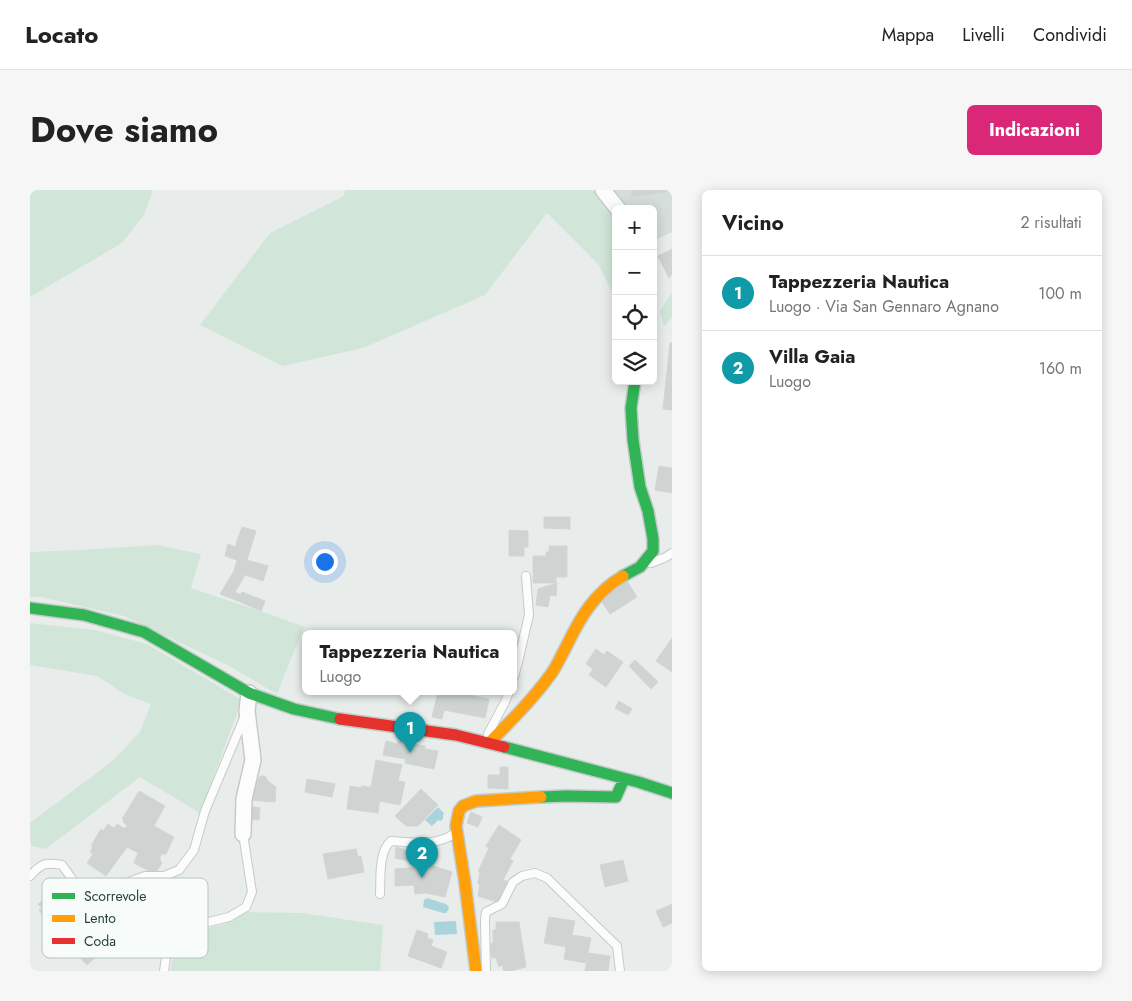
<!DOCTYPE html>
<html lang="it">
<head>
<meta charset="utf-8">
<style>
	body { margin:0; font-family:Jost,sans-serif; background:#f6f6f6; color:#222 }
	.controls { position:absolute; right:15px; top:15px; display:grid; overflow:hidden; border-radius:8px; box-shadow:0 2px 12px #0003 }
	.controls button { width:45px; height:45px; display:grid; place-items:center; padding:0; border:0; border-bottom:1px solid #e0e0e0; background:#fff; color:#222; font:25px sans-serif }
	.you { position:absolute; left:294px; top:371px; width:18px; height:18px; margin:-12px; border:4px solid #fff; border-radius:50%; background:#1a73e8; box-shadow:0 0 0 8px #1a73e833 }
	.badge { display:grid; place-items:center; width:32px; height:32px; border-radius:50%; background:#db2777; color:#fff; font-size:16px; font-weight:700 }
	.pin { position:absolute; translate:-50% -41px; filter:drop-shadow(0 1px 2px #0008) }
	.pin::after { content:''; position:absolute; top:26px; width:18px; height:15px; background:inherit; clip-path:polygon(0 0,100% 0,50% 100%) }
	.popup { position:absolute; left:272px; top:440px; width:215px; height:65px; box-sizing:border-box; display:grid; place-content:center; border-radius:8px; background:#fff; filter:drop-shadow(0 1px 4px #0005); font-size:16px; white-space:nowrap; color:#767676 }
	.popup b { font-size:19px; color:#222 }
	.popup::after { content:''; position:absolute; left:50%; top:100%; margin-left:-10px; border:10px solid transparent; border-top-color:#fff }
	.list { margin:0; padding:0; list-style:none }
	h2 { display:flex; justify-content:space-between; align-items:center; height:65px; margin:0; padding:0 20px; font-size:21px }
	h2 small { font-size:16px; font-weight:400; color:#767676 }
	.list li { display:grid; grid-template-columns:32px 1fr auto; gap:15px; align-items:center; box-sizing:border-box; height:75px; padding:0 20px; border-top:1px solid #e0e0e0 }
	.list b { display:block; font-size:19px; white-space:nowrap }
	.list p { margin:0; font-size:16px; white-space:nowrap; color:#767676 }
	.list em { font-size:16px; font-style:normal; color:#767676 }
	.icon { flex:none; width:28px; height:28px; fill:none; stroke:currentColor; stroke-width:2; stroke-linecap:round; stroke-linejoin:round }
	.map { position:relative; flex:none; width:642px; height:781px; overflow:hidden; border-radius:8px }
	header { display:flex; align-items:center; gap:30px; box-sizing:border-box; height:70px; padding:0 25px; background:#fff; border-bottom:1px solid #e0e0e0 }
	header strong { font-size:24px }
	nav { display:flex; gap:28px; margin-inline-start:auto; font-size:18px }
	.intro { display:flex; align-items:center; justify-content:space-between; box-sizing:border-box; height:120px; padding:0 30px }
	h1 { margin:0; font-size:35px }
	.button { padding:12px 22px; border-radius:8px; background:#db2777; color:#fff; font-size:18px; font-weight:700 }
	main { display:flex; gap:30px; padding:0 30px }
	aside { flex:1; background:#fff; border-radius:8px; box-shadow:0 2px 12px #0003 }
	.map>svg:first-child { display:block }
	.built { fill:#d6dedb }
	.green { fill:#d1e6d8 }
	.water { fill:#a9d4db }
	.building { fill:#cfd4d2; stroke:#d1d6d4 }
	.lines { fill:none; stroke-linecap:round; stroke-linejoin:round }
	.lane-casing { stroke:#c5cac8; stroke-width:10 }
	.street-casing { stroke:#c5cac8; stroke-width:18 }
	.fast-casing { stroke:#c3cbc8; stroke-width:14 }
	.slow-casing { stroke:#c3cbc8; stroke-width:14 }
	.jam-casing { stroke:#c3cbc8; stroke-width:14 }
	.lane { stroke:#fcfcfc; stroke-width:8 }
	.street { stroke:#fcfcfc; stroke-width:15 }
	.fast { stroke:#30b455; stroke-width:11 }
	.slow { stroke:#ff9f0a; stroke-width:11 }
	.jam { stroke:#e5322d; stroke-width:11 }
	.key { fill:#f7fbf9; stroke:#b8c4c0; stroke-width:1 }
	.key-label { font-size:14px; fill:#24423a }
</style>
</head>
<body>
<header>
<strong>Locato</strong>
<nav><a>Mappa</a><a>Livelli</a><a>Condividi</a></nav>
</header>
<div class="intro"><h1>Dove siamo</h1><a class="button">Indicazioni</a></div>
<main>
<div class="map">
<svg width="642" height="781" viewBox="0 0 642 781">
	<rect width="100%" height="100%" fill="#e8edeb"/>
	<!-- built -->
	<path class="built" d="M563,0H642V42L623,51V19H586V32Z"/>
	<!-- green -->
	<path class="green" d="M0,0H123L114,25L92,53L0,107Z
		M315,0H563L586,32V109L568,74L517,23L455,105L333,158L253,176L170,135L240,43L314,6Z
		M642,102V128L634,136L630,121Z
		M127,355L171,364L161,398L239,424L274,437L247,504L197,475L94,426L11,407H0V362L50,360Z
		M0,433L65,440L117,454L212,510L170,623L110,587L16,659L1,656L0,633L80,573L110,542L121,514L96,505L67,486L0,475Z
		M214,722L272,723L353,735L350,781H140L146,754L159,743L194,734Z"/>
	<!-- water -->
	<path class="water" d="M408,617L414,623L413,625V629L411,631L408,630L402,636L395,630Z
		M397,708L416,714L419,717L418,720L416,723H413L393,717L394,710Z
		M426,731L427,744L405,745L404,732Z"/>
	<!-- building -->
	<path class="building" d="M601,0H642V1L602,7Z
		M642,59V84L639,88L628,66Z
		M640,153H642V220L633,219Z
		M629,276L642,278V303L625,300Z
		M514,327H540V339L514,338Z
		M212,337L226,341L217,370L238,376L233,391L204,381L207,370L195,366L198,354L205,357Z
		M479,340L498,341V357H494V366H479Z
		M519,356H537V387H526V393H503V366H516V362H519Z
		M204,381L215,385L205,402L211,405L208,411L190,404Z
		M597,391L607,407L580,424L570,409Z
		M527,393L526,406L520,405L518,417L506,415L508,399Z
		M212,402L235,411L231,421L208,411Z
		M642,448V482L626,471Z
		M566,459L574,465L577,461L593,472L576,497L559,485L563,479L556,474Z
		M605,470L628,492L621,499L599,476Z
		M408,502H435L434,504L459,509L455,528L414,520L412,529L402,527Z
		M589,511L602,519L598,525L585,518Z
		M356,551L368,554V551L395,556V559L408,561L404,579L375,573L376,569L353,565Z
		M346,570L372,575L368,591L375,592L370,615L349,611L351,599L341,597Z
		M470,577H478V599L458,598V585H470Z
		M231,586H235L238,591L246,597L245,612L220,610L221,595L228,591L229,588Z
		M277,589L305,594L302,607L275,602Z
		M320,596L331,598L332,596L351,599L348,623L317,619Z
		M391,599L408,615L388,636H376L365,626Z
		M109,601L135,616L124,636L144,647L136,664H132L130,667V670L132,673L125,684L104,673L108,663L97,657L76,686L57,673L63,664L60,662L63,657L61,656L71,639L73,641L78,634L84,638L87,634L95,639L97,635L93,632L94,630L92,629Z
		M218,616L230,618L229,630L217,629Z
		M441,622L452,627L448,637L437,633Z
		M469,635L491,650L480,669L483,671L473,690L477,691L470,713L448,706L450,694H448L450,682H448L459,658L456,656Z
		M366,657L380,661L379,671L365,668Z
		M326,659L328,667L331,666L334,682L298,689L293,664Z
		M593,670L598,691L575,697L570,675Z
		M403,676L422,682L415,707L396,703L385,704L384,695L365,696V679Z
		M33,703L50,724L26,742L9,720L12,718L8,714L21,704L24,709Z
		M642,714V733L633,737L626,721Z
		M68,723L85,743L75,752L78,756L57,775L43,760L47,757L40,749Z
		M519,727L545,731L542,745L561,748L556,773L534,769L536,757L514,753Z
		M466,732H489L496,777L481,781H474L472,775L469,777L466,768H462L460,754L463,753V740H466Z
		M387,740L398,744L397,748L403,750L401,756L417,762L411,778L378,766Z
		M558,763L580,766L578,781H555Z"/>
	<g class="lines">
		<!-- lane casing -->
		<g class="lane-casing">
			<path id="lane" d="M621,373L636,367L642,363
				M484,487L488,472L499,425L496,386
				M458,544L475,512L479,502
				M0,686C12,673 15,672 32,675L55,707L63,709L101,691L115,686H134L149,680L164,660L175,621L214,528
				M350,704C351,688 348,662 361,651C382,652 409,657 426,642
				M134,781L137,760L143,748L154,738L199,727L216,717L222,702L213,644
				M456,781L455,730L456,722L472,714L483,692L492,686L505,683L517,688L587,756L590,781"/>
		</g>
		<!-- street casing -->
		<g class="street-casing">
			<path id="street" d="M573,0L588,19
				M213,644L214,609L223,570L217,521L219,503"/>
		</g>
		<!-- fast casing -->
		<g class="fast-casing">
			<path id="fast" d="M593,386L610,377L623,361V349L618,321L610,297L603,250L601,218L605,191
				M0,418L54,425L114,442L219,503L264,519L310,529
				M474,557L608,592L642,603
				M511,607L536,606L586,607L594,589"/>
		</g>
		<!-- slow casing -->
		<g class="slow-casing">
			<path id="slow" d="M459,553C481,531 503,509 521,484C527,476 531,466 536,457C550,428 564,403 593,386
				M446,781L435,693L426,636L429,621L433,616L446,611L511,607"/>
		</g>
		<!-- jam casing -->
		<g class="jam-casing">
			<path id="jam" d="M310,529L426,545L474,557"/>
		</g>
		<!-- lane -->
		<use href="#lane" class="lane"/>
		<!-- street -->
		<use href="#street" class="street"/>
		<!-- fast -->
		<use href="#fast" class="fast"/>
		<!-- slow -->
		<use href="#slow" class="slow"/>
		<!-- jam -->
		<use href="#jam" class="jam"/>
	</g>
	<!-- legend -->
	<rect x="12" y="688" width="166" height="80" rx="8" class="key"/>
	<rect x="22" y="703" width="23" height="6" fill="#30b455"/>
	<rect x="22" y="725" width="23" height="7" fill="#ff9f0a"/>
	<rect x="22" y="748" width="23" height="6" fill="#e5322d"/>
	<g class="key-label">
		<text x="54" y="711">Scorrevole</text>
		<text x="54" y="733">Lento</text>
		<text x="54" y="756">Coda</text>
	</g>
</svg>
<div class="controls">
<button>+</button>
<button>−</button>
<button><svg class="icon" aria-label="locate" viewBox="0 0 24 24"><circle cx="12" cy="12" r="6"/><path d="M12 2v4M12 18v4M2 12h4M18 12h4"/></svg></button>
<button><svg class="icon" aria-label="layers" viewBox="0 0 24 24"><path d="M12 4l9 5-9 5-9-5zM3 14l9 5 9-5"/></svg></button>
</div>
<div class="you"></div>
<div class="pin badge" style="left:380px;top:563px;background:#0f9aa8">1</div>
<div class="popup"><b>Tappezzeria Nautica</b>Luogo</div>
<div class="pin badge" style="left:392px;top:688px;background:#0f9aa8">2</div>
</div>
<aside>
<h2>Vicino<small>2 risultati</small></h2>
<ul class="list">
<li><span class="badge" style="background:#0f9aa8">1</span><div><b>Tappezzeria Nautica</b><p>Luogo · Via San Gennaro Agnano</p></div><em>100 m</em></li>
<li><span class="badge" style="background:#0f9aa8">2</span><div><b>Villa Gaia</b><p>Luogo</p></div><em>160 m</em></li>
</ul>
</aside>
</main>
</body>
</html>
